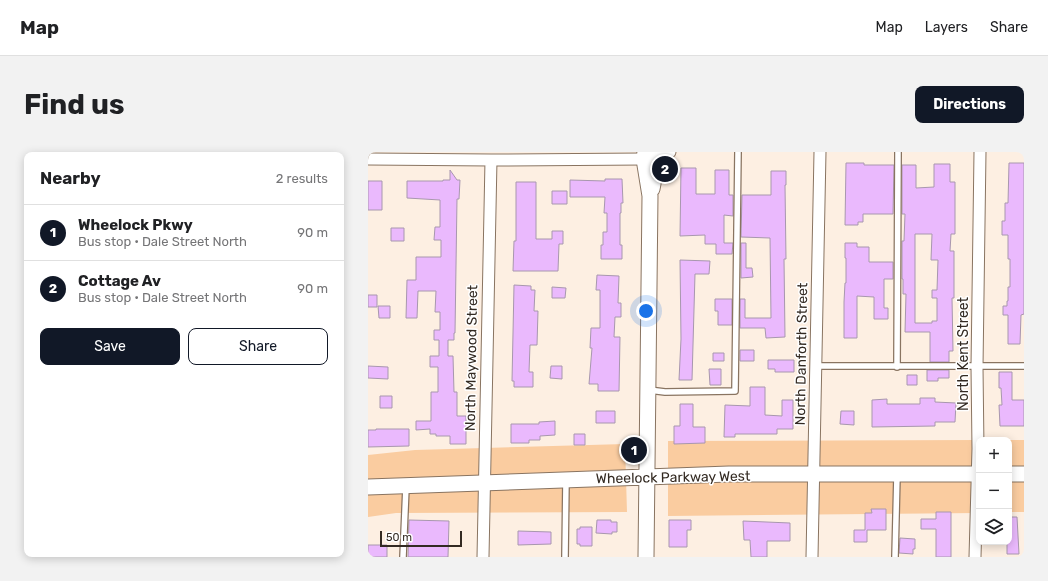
<!DOCTYPE html>
<html lang="en">
<head>
<meta charset="utf-8">
<style>
	body { margin:0; font-family:Rubik,sans-serif; background:#f2f2f2; color:#202124 }
	.controls { position:absolute; right:12px; bottom:12px; display:grid; overflow:hidden; border-radius:8px; box-shadow:0 2px 10px #0003 }
	.controls button { width:36px; height:36px; display:grid; place-items:center; padding:0; border:0; border-bottom:1px solid #e0e0e0; background:#fff; color:#202124; font:20px sans-serif }
	.scale { position:absolute; left:12px; bottom:10px; width:82px; box-sizing:border-box; padding-left:4px; border:2px solid #332a22; border-top:0; font-size:11px; line-height:14px; white-space:nowrap; color:#332a22; -webkit-text-stroke:3px #fff; paint-order:stroke }
	.you { position:absolute; left:278px; top:159px; width:14px; height:14px; margin:-10px; border:3px solid #fff; border-radius:50%; background:#1a73e8; box-shadow:0 0 0 6px #1a73e833 }
	.badge { display:grid; place-items:center; width:26px; height:26px; border-radius:50%; background:#111827; color:#fff; font-size:13px; font-weight:700 }
	.pin { position:absolute; translate:-50% -50%; border:2px solid #fff; box-shadow:0 1px 4px #0006 }
	.list { margin:0; padding:0; list-style:none }
	h2 { display:flex; justify-content:space-between; align-items:center; height:52px; margin:0; padding:0 16px; font-size:17px }
	h2 small { font-size:13px; font-weight:400; color:#757577 }
	.list li { display:grid; grid-template-columns:26px 1fr auto; gap:12px; align-items:center; box-sizing:border-box; height:56px; padding:0 16px; border-top:1px solid #e0e0e0 }
	.list b { display:block; font-size:15px; white-space:nowrap }
	.list p { margin:0; font-size:13px; white-space:nowrap; color:#757577 }
	.list em { font-size:13px; font-style:normal; color:#757577 }
	.actions { display:flex; gap:8px; padding:12px 16px }
	.actions a { flex:1; padding:9px 0; border:1px solid #111827; border-radius:8px; text-align:center; font-size:14px; color:#111827 }
	.actions .main { background:#111827; color:#fff }
	.icon { flex:none; width:22px; height:22px; fill:none; stroke:currentColor; stroke-width:2; stroke-linecap:round; stroke-linejoin:round }
	.map { position:relative; flex:none; width:656px; height:405px; overflow:hidden; border-radius:8px }
	header { display:flex; align-items:center; gap:24px; box-sizing:border-box; height:56px; padding:0 20px; background:#fff; border-bottom:1px solid #e0e0e0 }
	header strong { font-size:19px }
	nav { display:flex; gap:22px; margin-inline-start:auto; font-size:14px }
	.intro { display:flex; align-items:center; justify-content:space-between; box-sizing:border-box; height:96px; padding:0 24px }
	h1 { margin:0; font-size:28px }
	.button { padding:10px 18px; border-radius:8px; background:#111827; color:#fff; font-size:14px; font-weight:700 }
	main { display:flex; gap:24px; padding:0 24px }
	aside { flex:1; background:#fff; border-radius:8px; box-shadow:0 2px 10px #0003 }
	.map>svg:first-child { display:block }
	.green { fill:#facca0 }
	.building { fill:#eab9fd; stroke:#a897ae; fill-rule:evenodd }
	.lines { fill:none; stroke-linecap:round; stroke-linejoin:round }
	.lane-casing { stroke:#897461; stroke-width:8 }
	.street-casing { stroke:#897461; stroke-width:13 }
	.secondary-casing { stroke:#897461; stroke-width:17 }
	.lane { stroke:#fff; stroke-width:5.5 }
	.street { stroke:#fff; stroke-width:11 }
	.secondary { stroke:#fff; stroke-width:15 }
	.labels { text-anchor:middle; stroke-width:3; stroke-linejoin:round; paint-order:stroke }
	.street-label { font-size:14px; fill:#332a22; stroke:#fff }
</style>
</head>
<body>
<header>
<strong>Map</strong>
<nav><a>Map</a><a>Layers</a><a>Share</a></nav>
</header>
<div class="intro"><h1>Find us</h1><a class="button">Directions</a></div>
<main>
<aside>
<h2>Nearby<small>2 results</small></h2>
<ul class="list">
<li><span class="badge">1</span><div><b>Wheelock Pkwy</b><p>Bus stop · Dale Street North</p></div><em>90 m</em></li>
<li><span class="badge">2</span><div><b>Cottage Av</b><p>Bus stop · Dale Street North</p></div><em>90 m</em></li>
</ul>
<div class="actions"><a class="main">Save</a><a>Share</a></div>
</aside>
<div class="map">
<svg width="656" height="405" viewBox="0 0 656 405">
	<rect width="100%" height="100%" fill="#fdefe2"/>
	<!-- green -->
	<path class="green" d="M611,288V361L300,364V289Z
		M641,288H656V360H641Z
		M257,292L259,360L28,361L0,365V303L47,298Z"/>
	<!-- building -->
	<path class="building" d="M478,11H496V13H526L525,62H495V70H490V73H477Z
		M641,11H656V162L653,163L652,192H640V163H635V154H639V149H640V135H642V107H640V83H634V69H637V51H640Z
		M566,12H582V30H587V82H583L582,99H586V146H584L585,199H581V210H562V180H537L538,142H535V127H534V89H536L537,62H534V13H548V36L566,35ZM547,82H564L563,108H570L569,138H564V146H569V169H564V171H547Z
		M313,16H328V42H347V18H361V43H365V64L356,63V91H365L364,102H348V92H337V83L312,84Z
		M82,18L89,28H92L91,47H89L87,181H86V188H80V204H85L86,240H89V264H98V292H82V284H68V282H62V277L48,278V269H63V240H70V215H62V204H71V188H66V178H72V160H67L68,139H50L49,166H38L39,128H48V105H73V88H66L67,75H72V48L39,46V29H75V28H82Z
		M403,19H418V33H417L418,107H416L417,185L398,186L397,176H372V147H377V166H403L402,86L373,85L374,43H403Z
		M237,27H254L255,51H253V61H252V93H254V107H233V93H235V80H239V61H236L237,45H202V28L237,29Z
		M0,29H14V58H0Z
		M148,30H168V87H184V79H195V92H191L190,119H145L146,89H148Z
		M184,39H199V52H184Z
		M23,76H36V89H23Z
		M373,91H378V116H384L385,125L373,126Z
		M477,91H489V95H501V110H525V127H516V156H520V167H506V145L489,144V186H476V150L477,131H478V106H477Z
		M312,108L342,109L341,122H327L324,228H311L313,187Z
		M229,123L251,124L250,151H253V165H247L246,185H252L251,239H230V232H221L224,196H222L223,176H232V138H228Z
		M146,133L163,134V138H167L166,159H170L169,193H162L161,220H165V235H146V229H144Z
		M184,135L198,136L197,146H184Z
		M0,143H9V155H0Z
		M347,147H364V173H350V159H347Z
		M10,154H22V166H11Z
		M372,198H386V209H372Z
		M345,201H356V209H345Z
		M400,208H426V220H407V217H400Z
		M0,214L20,215V227L0,226Z
		M183,214H194V227L182,226Z
		M341,217H353V233H342Z
		M559,218H581V226H570V229H559Z
		M631,220H644V248H656V274H632L631,253H634L633,236H631Z
		M539,223H549V233H539Z
		M382,235H397V263L414,264V248H425V277H409V282H367V285H356L357,253L382,254Z
		M12,244H24V256H12Z
		M552,246H567V250L588,251L587,270H567V274L504,275V248L519,247V252H552Z
		M312,252H325V275H337V291L306,292V274H312Z
		M228,259H247V271H228Z
		M473,259H486V273L472,272Z
		M187,269V283L172,284V288H161V291H143V272H171V270Z
		M8,277H41V294L0,295V278H8Z
		M206,282H217V293H206Z
		M503,357H518V378H499V390H486V378H497V361H504Z
		M568,360H583V405H568V377H553V367H568Z
		M641,365H649L651,402H639V390H641Z
		M41,368L81,369L80,405H40Z
		M229,368H243V370H249V380H244V382L228,381Z
		M301,368H323V378H319V395H301Z
		M375,369L422,371V389H399V405H383L382,388H376Z
		M212,375H224V394H212V392H209V377H212Z
		M150,379L183,380V392L150,393Z
		M532,386L547,387V397H545V402L531,401Z
		M0,393H19V405H0Z"/>
	<g class="lines">
		<!-- lane casing -->
		<g class="lane-casing">
			<path id="lane" d="M448,214H656
				M529,215L530,0
				M281,238L297,240L367,239L370,0
				M35,405L38,335
				M197,405L198,328
				M527,405L529,323"/>
		</g>
		<!-- street casing -->
		<g class="street-casing">
			<path id="street" d="M291,2L302,0
				M0,7L123,8L276,7
				M115,405L123,8
				M444,405L452,0
				M607,405L610,297L609,215L612,0"/>
		</g>
		<!-- secondary casing -->
		<g class="secondary-casing">
			<path id="secondary" d="M277,0L276,7L282,44L278,405
				M284,37L291,0
				M641,322H656
				M0,335L361,322H611"/>
		</g>
		<!-- lane -->
		<use href="#lane" class="lane"/>
		<!-- street -->
		<use href="#street" class="street"/>
		<!-- secondary -->
		<use href="#secondary" class="secondary"/>
	</g>
	<g class="labels">
		<!-- street labels -->
		<g class="street-label">
			<text transform="translate(433 202) rotate(-89)" y="5">North Danforth Street</text>
			<text transform="translate(595 202) rotate(-90)" y="5">North Kent Street</text>
			<text transform="translate(103 206) rotate(-89)" y="5">North Maywood Street</text>
			<text transform="translate(305 325) rotate(-1)" y="5">Wheelock Parkway West</text>
		</g>
	</g>
</svg>
<div class="controls">
<button>+</button>
<button>−</button>
<button><svg class="icon" aria-label="layers" viewBox="0 0 24 24"><path d="M12 4l9 5-9 5-9-5zM3 14l9 5 9-5"/></svg></button>
</div>
<div class="scale">50 m</div>
<div class="you"></div>
<div class="pin badge" style="left:266px;top:298px">1</div>
<div class="pin badge" style="left:297px;top:17px">2</div>
</div>
</main>
</body>
</html>
